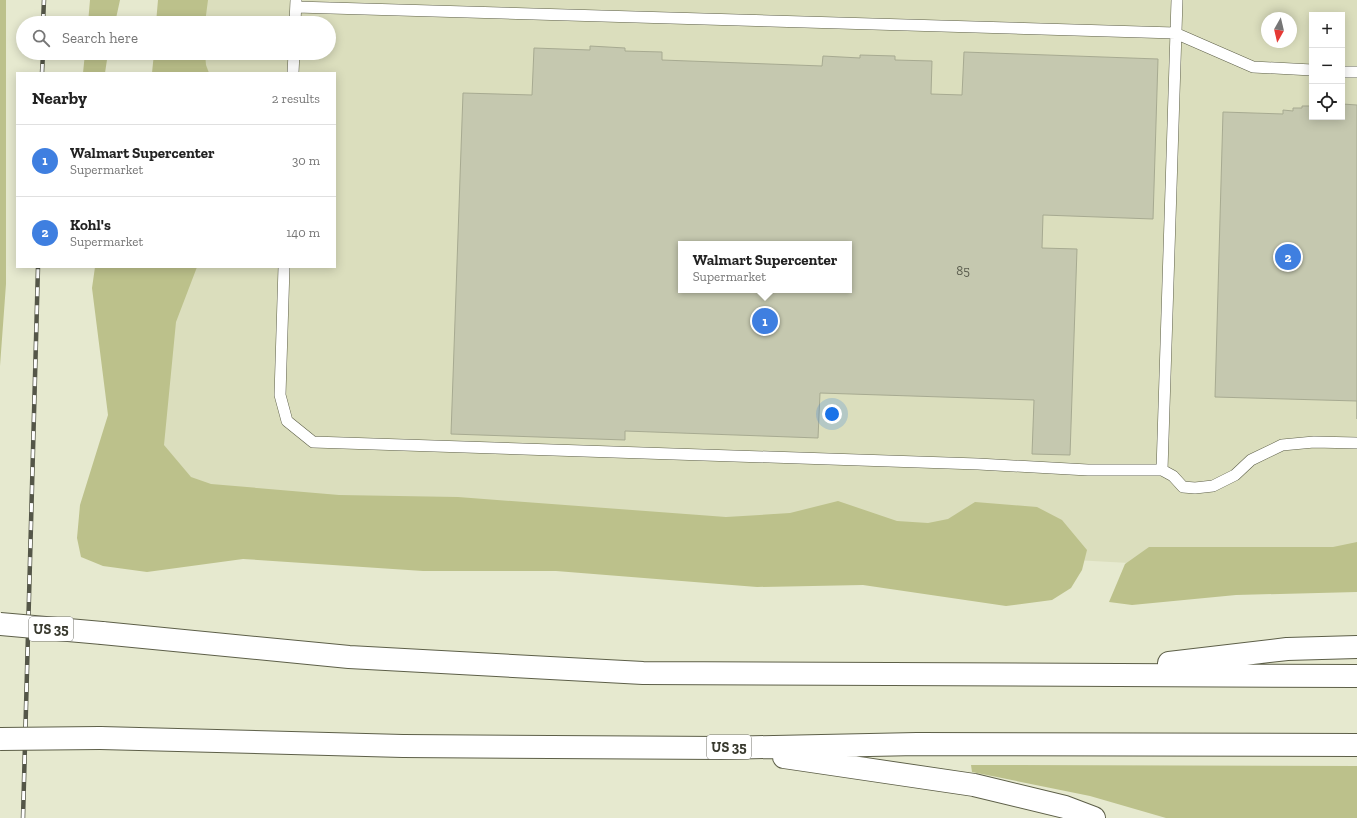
<!DOCTYPE html>
<html lang="en">
<head>
<meta charset="utf-8">
<style>
	body { margin:0; font-family:"Zilla Slab",serif; background:#f6f6f6; color:#222 }
	.controls { position:absolute; right:12px; top:12px; display:grid; overflow:hidden; border-radius:0px; box-shadow:0 2px 10px #0003 }
	.controls button { width:36px; height:36px; display:grid; place-items:center; padding:0; border:0; border-bottom:1px solid #e0e0e0; background:#fff; color:#222; font:20px sans-serif }
	.compass { position:absolute; left:1261px; top:12px; width:36px; height:36px; border-radius:50%; background:#fff; box-shadow:0 2px 10px #0003; rotate:188deg }
	.you { position:absolute; left:832px; top:414px; width:14px; height:14px; margin:-10px; border:3px solid #fff; border-radius:50%; background:#1a73e8; box-shadow:0 0 0 6px #1a73e833 }
	.badge { display:grid; place-items:center; width:26px; height:26px; border-radius:50%; background:#2156c3; color:#fff; font-size:13px; font-weight:700 }
	.pin { position:absolute; translate:-50% -50%; border:2px solid #fff; box-shadow:0 1px 4px #0006 }
	.popup { position:absolute; left:678px; top:241px; width:174px; height:52px; box-sizing:border-box; display:grid; place-content:center; border-radius:0px; background:#fff; filter:drop-shadow(0 1px 3px #0005); font-size:13px; white-space:nowrap; color:#767676 }
	.popup b { font-size:15px; color:#222 }
	.popup::after { content:''; position:absolute; left:50%; top:100%; margin-left:-8px; border:8px solid transparent; border-top-color:#fff }
	.list { margin:0; padding:0; list-style:none }
	h2 { display:flex; justify-content:space-between; align-items:center; height:52px; margin:0; padding:0 16px; font-size:17px }
	h2 small { font-size:13px; font-weight:400; color:#767676 }
	.list li { display:grid; grid-template-columns:26px 1fr auto; gap:12px; align-items:center; box-sizing:border-box; height:72px; padding:0 16px; border-top:1px solid #e0e0e0 }
	.list b { display:block; font-size:15px; white-space:nowrap }
	.list p { margin:0; font-size:13px; white-space:nowrap; color:#767676 }
	.list em { font-size:13px; font-style:normal; color:#767676 }
	.icon { flex:none; width:22px; height:22px; fill:none; stroke:currentColor; stroke-width:2; stroke-linecap:round; stroke-linejoin:round }
	.map { position:relative; flex:none; width:1357px; height:818px; overflow:hidden }
	.search { position:absolute; background:#fff; box-shadow:0 2px 10px #0003; left:16px; top:16px; width:320px; height:44px; display:flex; align-items:center; gap:10px; box-sizing:border-box; padding:0 14px; border-radius:22px; color:#767676; font-size:15px }
	.panel { position:absolute; background:#fff; box-shadow:0 2px 10px #0003; left:16px; top:72px; width:320px; height:196px; border-radius:0px }
	.map>svg:first-child { display:block }
	.built { fill:#dbdebd; fill-rule:evenodd }
	.green { fill:#bcc18b }
	.building { fill:#c5c8af; stroke:#a7aa91; fill-rule:evenodd }
	.lines { fill:none; stroke-linecap:round; stroke-linejoin:round }
	.lane-casing { stroke:#5d5f48; stroke-width:12 }
	.highway-casing { stroke:#5d5f48; stroke-width:24 }
	.lane { stroke:#fff; stroke-width:11 }
	.highway { stroke:#fff; stroke-width:22 }
	.rail-casing { stroke:#545648; stroke-width:4.5 }
	.rail { stroke:#fff; stroke-width:3; stroke-dasharray:9; stroke-linecap:butt }
	.highway-bridge-casing { stroke:#5d5f48; stroke-width:24; stroke-linecap:butt }
	.highway-bridge { stroke:#fff; stroke-width:22 }
	.labels { text-anchor:middle; stroke-width:3.5; stroke-linejoin:round; paint-order:stroke }
	.number-label { font-size:13px; fill:#5b5d4e }
	.shield { fill:#fff; stroke:#74746d; stroke-width:1 }
	.shield-label { font-size:14px; font-weight:bold; fill:#38392e }
</style>
</head>
<body>
<div class="map">
<svg width="1357" height="818" viewBox="0 0 1357 818">
	<rect width="100%" height="100%" fill="#e6e9cf"/>
	<!-- built -->
	<path class="built" d="M202,0H1357V555L1147,564L152,509L176,267H335V73H195L197,53H329V23H200ZM1312,15H1342V117H1312ZM1267,18H1291V42H1267ZM681,244H849V290H681Z"/>
	<!-- green -->
	<path class="green" d="M0,0H6V284L0,366Z
		M90,0H120L115,23H88Z
		M158,0H208L205,23H156Z
		M85,53H108L105,73H83Z
		M154,53H205L206,65L209,73H152Z
		M95,267H197L176,322L164,445L191,477L211,484L339,495L458,497L726,517L790,513L838,501L897,521L928,523L948,519L975,502L1037,507L1062,520L1087,550L1082,570L1071,588L1052,600L1006,606L863,585L757,587L556,571H423L243,559L147,572L103,566L81,557L77,538L80,505L108,415L92,288Z
		M1357,542V592L1236,595L1132,605L1109,602L1125,564L1149,547H1333Z
		M971,765L1357,766V818H1166L1090,796L972,772Z"/>
	<!-- building -->
	<path class="building" d="M590,46L625,48V51L662,52V60L822,66L823,56L860,58V55L895,56V60L932,61L931,94L962,95L964,52L1158,59L1153,219L1043,215L1042,248L1077,249L1070,455L1032,454L1034,400L820,393L818,438L625,431V440L451,434L463,93L532,95L534,48L590,50ZM681,244H849V290H681Z
		M1312,103V117H1342V104L1357,105V419V401L1215,397L1223,112L1283,114V110L1293,111V108H1302V106H1311Z"/>
	<g class="lines">
		<!-- lane casing -->
		<g class="lane-casing">
			<path id="lane" d="M296,7L1175,33L1253,67L1312,70
				M295,23L296,0
				M1342,72H1357
				M293,73L294,53
				M284,267L280,395L287,421L313,442L978,464L1088,470H1162L1173,476L1183,487L1195,488L1213,486L1235,475L1251,460L1282,445L1314,442L1357,443
				M1162,470L1177,0"/>
		</g>
		<!-- highway casing -->
		<g class="highway-casing">
			<path id="highway" d="M102,633L349,657L643,673L1357,676
				M1169,663L1287,649L1357,647
				M100,738L403,746L721,748L917,744L1357,745
				M784,757L974,785L1065,807L1094,818"/>
		</g>
		<!-- lane -->
		<use href="#lane" class="lane"/>
		<!-- highway -->
		<use href="#highway" class="highway"/>
		<!-- rail casing -->
		<g class="rail-casing">
			<path id="rail" d="M43,23L44,0
				M42,73L43,53
				M23,818L38,267"/>
		</g>
		<!-- rail -->
		<use href="#rail" class="rail"/>
		<!-- highway-bridge casing -->
		<g class="highway-bridge-casing">
			<path id="highway-bridge" d="M0,624L102,633
				M0,739L100,738"/>
		</g>
		<!-- highway-bridge -->
		<use href="#highway-bridge" class="highway-bridge"/>
	</g>
	<g class="labels">
		<!-- number labels -->
		<g class="number-label">
			<text x="963" y="275">85</text>
		</g>
		<!-- shield labels -->
		<g class="shield">
			<rect x="29" y="617" width="44" height="24" rx="3"/>
			<rect x="707" y="735" width="44" height="24" rx="3"/>
		</g>
		<g class="shield-label">
			<text x="51" y="634">US 35</text>
			<text x="729" y="752">US 35</text>
		</g>
	</g>
</svg>
<div class="controls">
<button>+</button>
<button>−</button>
<button><svg class="icon" aria-label="locate" viewBox="0 0 24 24"><circle cx="12" cy="12" r="6"/><path d="M12 2v4M12 18v4M2 12h4M18 12h4"/></svg></button>
</div>
<svg class="compass" viewBox="-18 -18 36 36"><path d="M0-13l5 13h-10z" fill="#e53935"/><path d="M0 13l5-13h-10z" fill="#767676"/></svg>
<div class="you"></div>
<div class="pin badge" style="left:765px;top:321px;background:#3f7fe0">1</div>
<div class="popup"><b>Walmart Supercenter</b>Supermarket</div>
<div class="pin badge" style="left:1288px;top:257px;background:#3f7fe0">2</div>
<div class="search"><svg class="icon" aria-label="search" viewBox="0 0 24 24"><circle cx="10" cy="10" r="6"/><path d="M15 15l6 6"/></svg>Search here</div>
<section class="panel">
<h2>Nearby<small>2 results</small></h2>
<ul class="list">
<li><span class="badge" style="background:#3f7fe0">1</span><div><b>Walmart Supercenter</b><p>Supermarket</p></div><em>30 m</em></li>
<li><span class="badge" style="background:#3f7fe0">2</span><div><b>Kohl's</b><p>Supermarket</p></div><em>140 m</em></li>
</ul>
</section>
</div>
</body>
</html>
